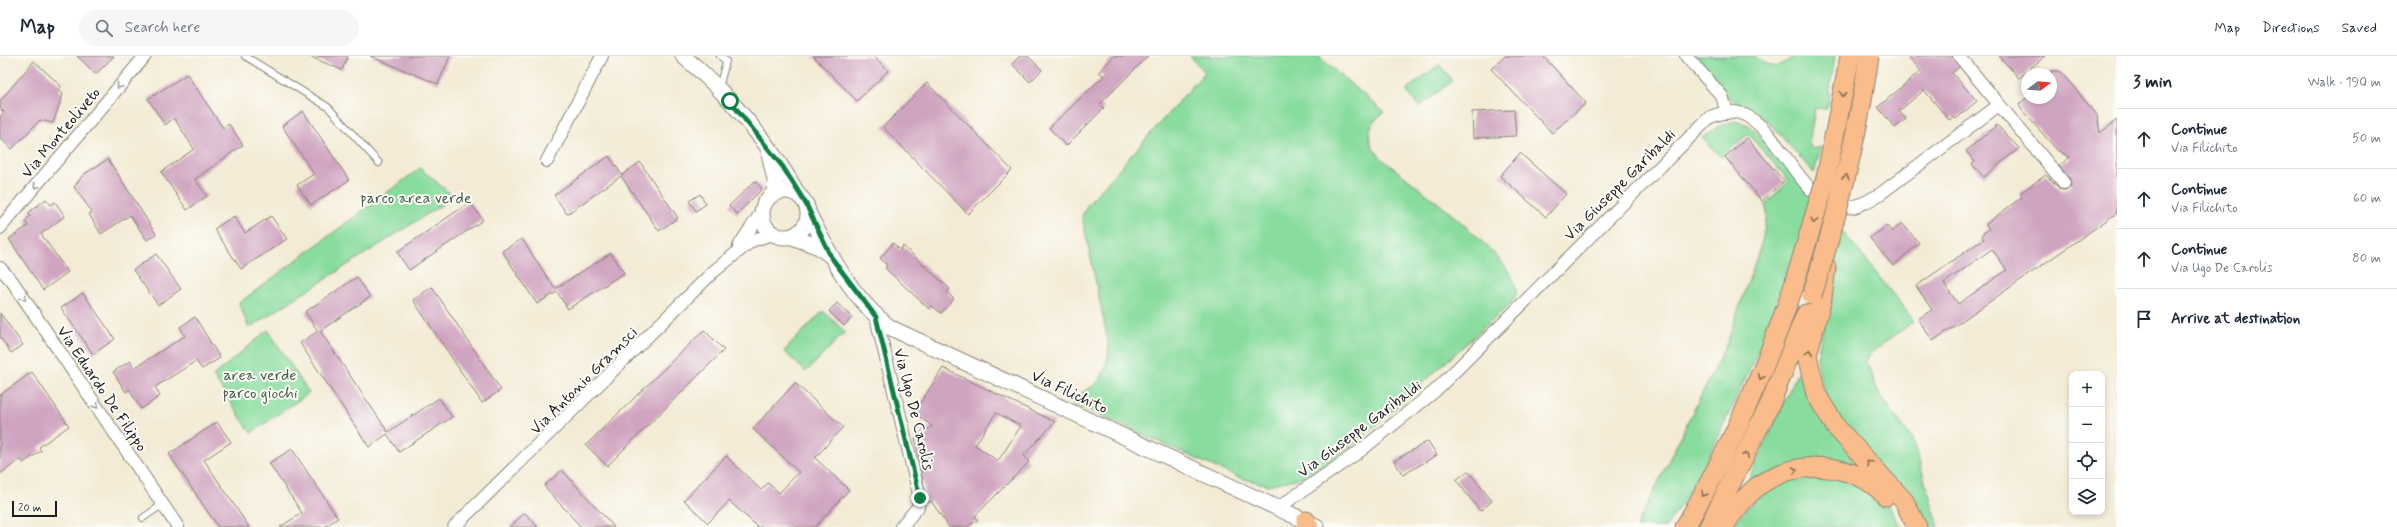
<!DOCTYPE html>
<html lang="en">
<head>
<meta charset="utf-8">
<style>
	body { margin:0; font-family:Mynerve,sans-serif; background:#f6f6f7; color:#1f2937 }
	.controls { position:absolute; right:12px; bottom:12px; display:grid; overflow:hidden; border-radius:8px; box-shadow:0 2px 6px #0003 }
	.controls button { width:36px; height:36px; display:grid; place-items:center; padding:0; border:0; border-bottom:1px solid #e0e1e3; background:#fff; color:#1f2937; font:20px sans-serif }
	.compass { position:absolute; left:2021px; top:12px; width:36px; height:36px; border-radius:50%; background:#fff; box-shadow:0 2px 6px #0003; rotate:74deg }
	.scale { position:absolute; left:12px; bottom:10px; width:45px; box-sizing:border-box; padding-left:4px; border:2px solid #1c1c1c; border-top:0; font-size:11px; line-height:14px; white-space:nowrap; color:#1c1c1c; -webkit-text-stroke:3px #fdfcf7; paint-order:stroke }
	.stop { position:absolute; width:12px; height:12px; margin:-9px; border:3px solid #0b8043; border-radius:50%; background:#fff }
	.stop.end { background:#0b8043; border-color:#fff; box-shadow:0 1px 4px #0008 }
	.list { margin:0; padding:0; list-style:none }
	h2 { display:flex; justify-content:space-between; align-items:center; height:52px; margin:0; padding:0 16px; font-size:17px }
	h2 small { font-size:13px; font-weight:400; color:#747a83 }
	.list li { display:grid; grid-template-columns:26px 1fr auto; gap:12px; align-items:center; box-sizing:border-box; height:60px; padding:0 16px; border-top:1px solid #e0e1e3 }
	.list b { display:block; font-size:15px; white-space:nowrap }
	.list p { margin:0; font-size:13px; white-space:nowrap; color:#747a83 }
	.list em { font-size:13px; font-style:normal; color:#747a83 }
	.icon { flex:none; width:22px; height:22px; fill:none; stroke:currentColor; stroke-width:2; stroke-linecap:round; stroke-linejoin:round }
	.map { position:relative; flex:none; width:2117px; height:471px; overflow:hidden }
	header { display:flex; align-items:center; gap:24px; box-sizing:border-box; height:56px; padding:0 20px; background:#fff; border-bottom:1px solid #e0e1e3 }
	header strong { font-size:19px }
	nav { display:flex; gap:22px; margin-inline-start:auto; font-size:14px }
	.search { width:280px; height:36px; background:#f6f6f7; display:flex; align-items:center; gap:10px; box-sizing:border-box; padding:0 14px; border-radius:22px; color:#747a83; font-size:15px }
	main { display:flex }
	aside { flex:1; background:#fff }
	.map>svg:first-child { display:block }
	.green { fill:#88dc9e; stroke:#527c5d }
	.building { fill:#cfa4c0; fill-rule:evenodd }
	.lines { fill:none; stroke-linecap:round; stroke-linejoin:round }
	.service-casing { stroke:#888478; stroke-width:8 }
	.minor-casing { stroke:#888478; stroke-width:14 }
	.tertiary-casing { stroke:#888478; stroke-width:17 }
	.trunk-casing { stroke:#888478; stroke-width:21 }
	.service { stroke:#fff; stroke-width:6 }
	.minor { stroke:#fff; stroke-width:12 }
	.tertiary { stroke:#fff; stroke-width:15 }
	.trunk { stroke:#f9bc8a; stroke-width:19 }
	.trunk-bridge-casing { stroke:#888478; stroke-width:21; stroke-linecap:butt }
	.trunk-bridge { stroke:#f9bc8a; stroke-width:19 }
	.oneway { stroke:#999 }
	.oneway2 { stroke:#8a6c53 }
	.route { stroke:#0b8043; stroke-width:5 }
	.labels { text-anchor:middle; stroke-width:4; stroke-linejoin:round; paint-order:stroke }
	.street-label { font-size:16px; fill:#1c1c1c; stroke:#fdfcf7 }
	.park-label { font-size:16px; fill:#425f4a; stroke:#fdfcf7 }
</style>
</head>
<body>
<header>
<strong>Map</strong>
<div class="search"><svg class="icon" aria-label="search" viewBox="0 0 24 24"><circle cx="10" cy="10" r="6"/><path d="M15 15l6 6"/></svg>Search here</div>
<nav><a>Map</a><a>Directions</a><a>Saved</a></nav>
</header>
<main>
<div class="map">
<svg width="2117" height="471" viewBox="0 0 2117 471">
	<rect width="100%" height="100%" fill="#fdfcf7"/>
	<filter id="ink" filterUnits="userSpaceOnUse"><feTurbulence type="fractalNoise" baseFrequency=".025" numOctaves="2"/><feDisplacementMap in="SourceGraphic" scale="8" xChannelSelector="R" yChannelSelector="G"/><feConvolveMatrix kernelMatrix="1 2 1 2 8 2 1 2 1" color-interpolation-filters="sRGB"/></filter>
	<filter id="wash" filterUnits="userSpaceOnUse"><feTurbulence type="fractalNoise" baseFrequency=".012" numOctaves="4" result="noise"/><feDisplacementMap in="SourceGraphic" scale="16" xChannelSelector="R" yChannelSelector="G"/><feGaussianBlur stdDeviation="0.9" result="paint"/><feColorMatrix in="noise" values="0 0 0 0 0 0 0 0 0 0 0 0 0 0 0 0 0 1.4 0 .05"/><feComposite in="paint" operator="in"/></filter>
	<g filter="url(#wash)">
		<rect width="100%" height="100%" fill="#f3ebd5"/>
		<!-- green -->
		<path class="green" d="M1190,0H1318L1384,56C1373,65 1365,75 1372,90C1379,103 1397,114 1408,123C1430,141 1520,208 1516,236C1516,240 1513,244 1511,247L1363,381L1320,413L1295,423L1268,429L1237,421L1068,345C1097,327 1106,328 1109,290L1082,160L1088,148L1205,16Z
			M1689,0H1755L1767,8L1776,11L1796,0H1835L1827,53L1815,52L1809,88L1813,93L1821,91L1814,117L1767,64H1763L1725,39Z
			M1440,8L1452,25L1419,51L1406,34Z
			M1735,65L1749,69L1760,80L1858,194L1914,265L1872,296L1866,305L1879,337L1912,383L1939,471H1926L1830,351L1821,327L1817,302L1823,271L1832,246L1782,229L1761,289L1698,423L1666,471H1636L1727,287L1762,186L1767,157L1765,148L1789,125L1748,78L1721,101L1702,82L1719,70Z
			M420,112L454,141L249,272L239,247Z
			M823,255L845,276L806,316L784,295Z
			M268,274L309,337L251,377L213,320Z
			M1801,309L1860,411L1747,427Z
			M1801,419L1843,421L1879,441L1889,451L1901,471H1732C1752,443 1769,431 1801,419Z"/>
		<g id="blocks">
			<!-- building -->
			<path class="building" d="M77,0H114L96,18Z
				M308,0H348L342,14Z
				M370,0H450L438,28Z
				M813,0H874L888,15L857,45Z
				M1020,0H1028L1042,14L1030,26L1012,8Z
				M1114,0H1148L1100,48L1104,52L1066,90L1049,72L1104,20L1099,16Z
				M1505,0H1543L1586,47L1552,77L1491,13Z
				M1908,0H1952L1959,11L1952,17L1977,45L1956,63L1954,61L1949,64L1924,34L1899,55L1906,63L1895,72L1878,51L1921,15Z
				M1999,0H2045L2019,22Z
				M34,5L61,30L58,34L63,38L53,67L40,64L12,93L0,82V61L4,56L0,52V45Z
				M2051,15H2060L2097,59L2100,77L2117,64V157L1933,285L1918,263L1932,254L1916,230L1984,183L1981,179L1989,173L1986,168L2022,141L2020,137L2046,119L2061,134H2066L2071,130L2070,123L2059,110L2070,101L2057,94L2021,53L2019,48L2026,42H2051ZM1992,193L2007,214L1958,248L1944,227Z
				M187,18L223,72L229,68L243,89L195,123L207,140L187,154L161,116L194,93L174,62L165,69L148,43Z
				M927,27L1012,114L968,158L883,71Z
				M1514,54L1516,80L1473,82L1472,56Z
				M303,55L349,124L311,149L297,129L314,118L282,70Z
				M1997,69L2019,92L1984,121L1972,108L1975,106L1966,95Z
				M1747,82L1784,125L1762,145L1725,101Z
				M1520,97L1566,138L1546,161L1500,120Z
				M609,100L622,119L640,106L678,162L659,175L621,120L567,158L554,139Z
				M108,103L156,178L147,184L130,159L101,178L89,158L92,156L74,131L83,119Z
				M755,125L762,133L737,158L729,150Z
				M700,138L706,148L696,155L689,145Z
				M46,143L51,149L55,146L65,160L41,178L68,216L43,234L9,183L28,170L25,165L30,160L28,157Z
				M470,146L483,164L409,214L397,196Z
				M234,160L245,177L271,160L287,183L241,213L214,173Z
				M1902,167L1919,187L1893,210L1870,182L1887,170L1892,176Z
				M522,183L555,233L611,197L624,217L568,253L557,236L537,248L502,195Z
				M893,187L900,194L903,190L950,233L947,236L954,243L941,257L932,250L929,253L885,212L887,209L880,202Z
				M156,198L181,233L158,249L133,214Z
				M357,221L370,241L320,275L388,376L439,342L452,361L399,396L387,378L369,391L300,287L318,275L305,256Z
				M432,231L501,334L482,347L413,244Z
				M83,237L115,283L93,298L61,252Z
				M837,247L852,261L844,270L829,255Z
				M0,257L23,289L11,297L0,281Z
				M195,261L220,302L202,313L196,305L155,331L160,340L141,353L129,333L126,336L113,316L130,305L134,312L185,280L180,271Z
				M704,274L724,294L607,410L586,389Z
				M943,312L1055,366L1024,399L1029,406L975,460L978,464L967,471H949L931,445L927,447L915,382L932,370L914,357ZM996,357L1021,370L998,405L975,389Z
				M32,316L69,370L39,391L41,395L23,407L21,403L0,418V339Z
				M795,327L843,371L815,402L849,434L815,471H758L729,445L708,467L684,444L726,400L761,434L768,427L779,437L799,416L753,373Z
				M217,366L231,386L204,404L249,471H218L169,398Z
				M1428,385L1437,399L1403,419L1394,405Z
				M292,393L338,462L324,471H280L302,457L269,407Z
				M562,414L614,471H581L544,430Z
				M1468,415L1492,445L1480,455L1456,424Z
				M525,457L538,471H509Z"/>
		</g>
	</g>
	<g filter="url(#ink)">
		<use href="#blocks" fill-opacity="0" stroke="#888478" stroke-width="1"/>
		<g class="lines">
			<!-- service casing -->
			<g class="service-casing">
				<path id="service" d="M245,0L328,51L379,107
					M719,32L726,5L720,0
					M143,462L163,448"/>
			</g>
			<!-- minor casing -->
			<g class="minor-casing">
				<path id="minor" d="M1686,0L1722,40L1727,57
					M1959,0L2064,127
					M547,105L602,0
					M0,172L145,0
					M739,190L762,155
					M0,212L12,225L178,471
					M876,261L920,442L918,451L901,471
					M1278,452L1360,395L1435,335L1710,61C1721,57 1734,53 1745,59C1784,78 1800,151 1849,151C1860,151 1871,143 1880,138L1999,49
					M454,471L713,216L751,185L772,178"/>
			</g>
			<!-- tertiary casing -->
			<g class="tertiary-casing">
				<path id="tertiary" d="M683,0C728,37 771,89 799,140
					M769,97L775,124L774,138
					M762 158a23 23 0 1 1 46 0a23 23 0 1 1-46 0Z
					M808,156C829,198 853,244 891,272L1316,470
					M792,181L819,191L831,200"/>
			</g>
			<!-- trunk casing -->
			<g class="trunk-casing">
				<path id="trunk" d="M1826,211L1822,242L1807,299L1816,338L1836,371L1904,445L1917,471
					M1306,465L1309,471
					M1685,471C1729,394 1765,316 1793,232
					M1709,471L1770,348L1806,258
					M1723,471C1733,457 1743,442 1757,431C1795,402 1853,405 1886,440"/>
			</g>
			<!-- service -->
			<use href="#service" class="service"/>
			<!-- minor -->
			<use href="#minor" class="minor"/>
			<!-- tertiary -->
			<use href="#tertiary" class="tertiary"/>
			<!-- trunk -->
			<use href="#trunk" class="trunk"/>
			<!-- trunk-bridge casing -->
			<g class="trunk-bridge-casing">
				<path id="trunk-bridge" d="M1793,232L1826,122L1850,0
					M1812,239C1837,161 1858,81 1869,0"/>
			</g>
			<!-- trunk-bridge -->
			<use href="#trunk-bridge" class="trunk-bridge"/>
		</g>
		<!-- one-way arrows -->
		<defs><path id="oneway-chevron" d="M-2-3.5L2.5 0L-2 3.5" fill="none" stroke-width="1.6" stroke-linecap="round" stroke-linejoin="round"/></defs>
		<g class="oneway">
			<use href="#oneway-chevron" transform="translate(119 30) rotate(130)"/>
			<use href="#oneway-chevron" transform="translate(36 130) rotate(130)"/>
			<use href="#oneway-chevron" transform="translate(24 242) rotate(56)"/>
			<use href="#oneway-chevron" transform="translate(96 350) rotate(56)"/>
		</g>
		<g class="oneway2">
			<use href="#oneway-chevron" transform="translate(1843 38) rotate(101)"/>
			<use href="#oneway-chevron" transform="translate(1846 121) rotate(-77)"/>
			<use href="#oneway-chevron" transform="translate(1814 165) rotate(105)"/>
			<use href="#oneway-chevron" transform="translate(1809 296) rotate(-85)"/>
			<use href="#oneway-chevron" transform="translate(1761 321) rotate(113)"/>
			<use href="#oneway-chevron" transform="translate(1746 399) rotate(-64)"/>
			<use href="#oneway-chevron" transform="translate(1869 407) rotate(-133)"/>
			<use href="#oneway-chevron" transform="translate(1795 414) rotate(-13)"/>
			<use href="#oneway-chevron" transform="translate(1704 438) rotate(120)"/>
		</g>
	</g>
	<g class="lines" filter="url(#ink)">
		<!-- route -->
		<path class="route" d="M730,45L783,111L806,148L831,201L876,261L920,442"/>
	</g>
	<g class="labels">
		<!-- street labels -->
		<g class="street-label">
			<text transform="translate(60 76) rotate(-50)" y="6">Via Monteoliveto</text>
			<text transform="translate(1619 128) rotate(-45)" y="6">Via Giuseppe Garibaldi</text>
			<text transform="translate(583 324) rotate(-45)" y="6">Via Antonio Gramsci</text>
			<text transform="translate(103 332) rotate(56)" y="6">Via Eduardo De Filippo</text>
			<text transform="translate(1070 335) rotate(25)" y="6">Via Filichito</text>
			<text transform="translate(915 353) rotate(76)" y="6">Via Ugo De Carolis</text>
			<text transform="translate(1359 372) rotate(-37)" y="6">Via Giuseppe Garibaldi</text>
		</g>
		<!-- park labels -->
		<g class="park-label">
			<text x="416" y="147">parco area verde</text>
			<text x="260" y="324">area verde<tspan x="260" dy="18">parco giochi</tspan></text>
		</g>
	</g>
</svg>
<div class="controls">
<button>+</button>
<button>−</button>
<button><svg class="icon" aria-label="locate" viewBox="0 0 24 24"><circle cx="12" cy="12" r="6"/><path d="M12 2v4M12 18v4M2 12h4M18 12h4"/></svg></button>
<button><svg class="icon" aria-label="layers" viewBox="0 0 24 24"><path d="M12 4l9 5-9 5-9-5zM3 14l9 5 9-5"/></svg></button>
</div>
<svg class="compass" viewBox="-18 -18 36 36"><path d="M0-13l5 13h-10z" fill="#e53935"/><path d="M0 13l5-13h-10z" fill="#747a83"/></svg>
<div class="scale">20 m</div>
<div class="stop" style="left:730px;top:45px"></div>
<div class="stop end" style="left:920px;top:442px"></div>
</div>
<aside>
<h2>3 min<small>Walk · 190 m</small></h2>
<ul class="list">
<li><svg class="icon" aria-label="ahead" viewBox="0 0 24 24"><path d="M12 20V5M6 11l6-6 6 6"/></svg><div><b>Continue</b><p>Via Filichito</p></div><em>50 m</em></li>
<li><svg class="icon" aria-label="ahead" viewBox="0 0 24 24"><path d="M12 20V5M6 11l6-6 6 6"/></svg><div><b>Continue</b><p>Via Filichito</p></div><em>60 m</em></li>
<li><svg class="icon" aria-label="ahead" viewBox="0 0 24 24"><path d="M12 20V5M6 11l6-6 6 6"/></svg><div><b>Continue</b><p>Via Ugo De Carolis</p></div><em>80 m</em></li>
<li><svg class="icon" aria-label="arrive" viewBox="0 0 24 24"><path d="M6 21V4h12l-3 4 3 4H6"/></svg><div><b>Arrive at destination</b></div></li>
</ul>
</aside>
</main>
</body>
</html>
